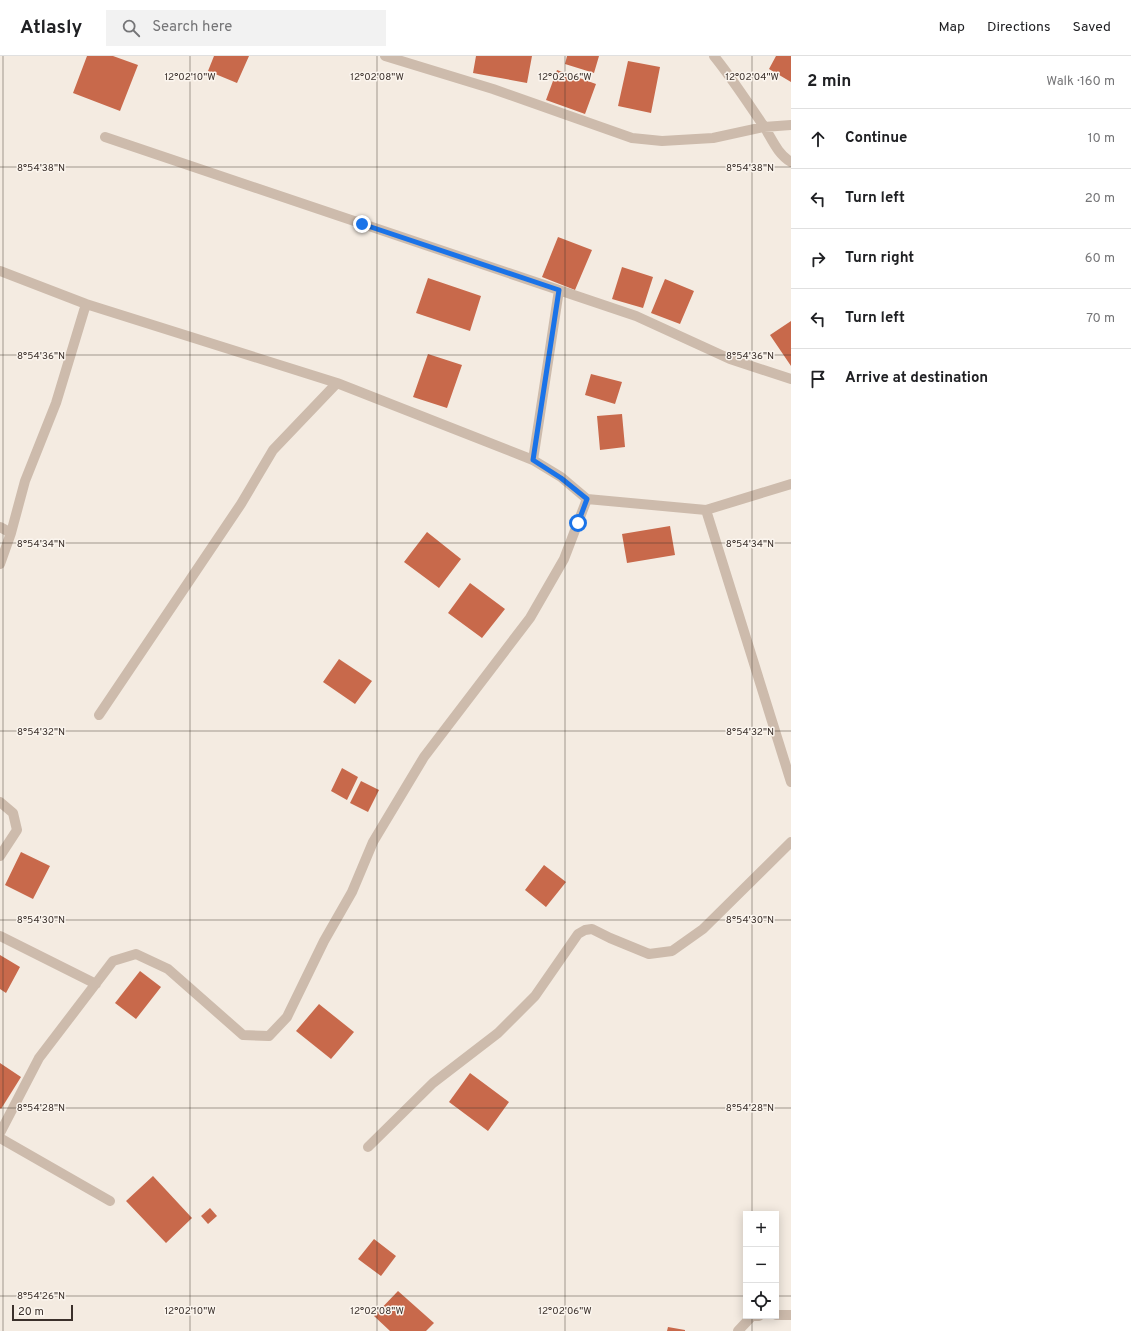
<!DOCTYPE html>
<html lang="en">
<head>
<meta charset="utf-8">
<style>
	body { margin:0; font-family:Overpass,sans-serif; background:#f2f2f2; color:#202124 }
	.controls { position:absolute; right:12px; bottom:12px; display:grid; overflow:hidden; border-radius:0px; box-shadow:0 2px 10px #0003 }
	.controls button { width:36px; height:36px; display:grid; place-items:center; padding:0; border:0; border-bottom:1px solid #e0e0e0; background:#fff; color:#202124; font:20px sans-serif }
	.scale { position:absolute; left:12px; bottom:10px; width:61px; box-sizing:border-box; padding-left:4px; border:2px solid #3b302b; border-top:0; font-size:11px; line-height:14px; white-space:nowrap; color:#3b302b; -webkit-text-stroke:3px #fbf5ee; paint-order:stroke }
	.stop { position:absolute; width:12px; height:12px; margin:-9px; border:3px solid #1a73e8; border-radius:50%; background:#fff }
	.stop.end { background:#1a73e8; border-color:#fff; box-shadow:0 1px 4px #0008 }
	.list { margin:0; padding:0; list-style:none }
	h2 { display:flex; justify-content:space-between; align-items:center; height:52px; margin:0; padding:0 16px; font-size:17px }
	h2 small { font-size:13px; font-weight:400; color:#757577 }
	.list li { display:grid; grid-template-columns:26px 1fr auto; gap:12px; align-items:center; box-sizing:border-box; height:60px; padding:0 16px; border-top:1px solid #e0e0e0 }
	.list b { display:block; font-size:15px; white-space:nowrap }
	.list em { font-size:13px; font-style:normal; color:#757577 }
	.icon { flex:none; width:22px; height:22px; fill:none; stroke:currentColor; stroke-width:2; stroke-linecap:round; stroke-linejoin:round }
	.map { position:relative; flex:none; width:791px; height:1275px; overflow:hidden }
	header { display:flex; align-items:center; gap:24px; box-sizing:border-box; height:56px; padding:0 20px; background:#fff; border-bottom:1px solid #e0e0e0 }
	header strong { font-size:19px }
	nav { display:flex; gap:22px; margin-inline-start:auto; font-size:14px }
	.search { width:280px; height:36px; background:#f2f2f2; display:flex; align-items:center; gap:10px; box-sizing:border-box; padding:0 14px; border-radius:0px; color:#757577; font-size:15px }
	main { display:flex }
	aside { flex:1; background:#fff }
	.map>svg:first-child { display:block }
	.building { fill:#c8694b }
	.lines { fill:none; stroke-linecap:round; stroke-linejoin:round }
	.minor { stroke:#cdbbac; stroke-width:10 }
	.route { stroke:#1a73e8; stroke-width:5 }
	.ticks { fill:none; stroke:#3b302b; stroke-width:1; stroke-opacity:0.45 }
	.ticks-label { font-size:10px; text-anchor:middle; fill:#3b302b; stroke:#fbf5ee; stroke-width:3; stroke-linejoin:round; paint-order:stroke }
</style>
</head>
<body>
<header>
<strong>Atlasly</strong>
<div class="search"><svg class="icon" aria-label="search" viewBox="0 0 24 24"><circle cx="10" cy="10" r="6"/><path d="M15 15l6 6"/></svg>Search here</div>
<nav><a>Map</a><a>Directions</a><a>Saved</a></nav>
</header>
<main>
<div class="map">
<svg width="791" height="1275" viewBox="0 0 791 1275">
	<rect width="100%" height="100%" fill="#f4ebe1"/>
	<!-- building -->
	<path class="building" d="M87,0H113L138,9L120,55L73,37Z
		M214,0H249L237,27L208,15Z
		M476,0H532L527,27L473,17Z
		M567,0H599L594,17L565,8Z
		M776,0H791V26L769,13Z
		M628,5L660,11L651,57L618,50Z
		M557,14L596,28L585,58L546,44Z
		M558,181L592,194L575,234L542,221Z
		M622,211L653,221L643,252L612,243Z
		M428,222L481,240L470,275L416,257Z
		M665,223L694,235L680,268L651,257Z
		M791,265V310L770,279Z
		M428,298L462,309L447,352L413,341Z
		M591,318L622,326L615,348L585,339Z
		M622,358L625,391L600,394L597,360Z
		M670,470L675,499L627,507L622,478Z
		M427,476L461,503L439,532L404,506Z
		M470,527L505,553L482,582L448,557Z
		M339,603L372,625L355,648L323,626Z
		M342,712L358,721L347,744L331,735Z
		M361,725L379,734L368,756L350,747Z
		M21,796L50,810L33,843L5,829Z
		M544,809L566,826L546,851L525,834Z
		M0,899L20,911L6,937L0,933Z
		M140,915L161,931L136,963L115,947Z
		M319,948L354,976L331,1003L296,975Z
		M0,1007L21,1021L1,1053L0,1052Z
		M470,1017L509,1046L488,1075L449,1046Z
		M153,1120L192,1162L166,1187L126,1145Z
		M210,1152L217,1160L208,1168L201,1160Z
		M374,1183L396,1200L381,1220L358,1203Z
		M398,1235L434,1267L426,1275H390L374,1260Z
		M668,1271L685,1274V1275H667Z"/>
	<g class="lines">
		<!-- minor -->
		<path class="minor" d="M385,0L493,33L632,82L662,85L713,82L764,71L791,69
			M714,0C731,21 746,44 761,66C771,80 776,97 791,106
			M105,81L636,260L730,303L791,323
			M0,215L86,248L337,327L533,404L561,421L587,443L706,454L791,726
			M533,404L559,234
			M706,454L791,428
			M0,471L11,477
			M0,508L11,477L25,425L56,347L86,248
			M99,659L241,448L273,394L337,327
			M0,746L13,757L17,774L0,800
			M0,880L96,928
			M0,1077L39,1002L113,905L136,898L168,913L243,979L269,980L287,961L324,885L352,836L373,786L424,701L530,562L564,503L587,443
			M0,1082L110,1145
			M368,1091L433,1027L498,977L535,940L578,878L585,874L592,873L610,882L649,898L672,895L703,873L791,786
			M776,1259H791
			M738,1275L752,1260H759"/>
	</g>
	<g class="lines">
		<!-- route -->
		<path class="route" d="M362,168L559,234L533,404L561,422L587,443L578,467"/>
	</g>
	<!-- ticks -->
	<path class="ticks" d="M3,0V1275M190,0V1275M377,0V1275M565,0V1275M752,0V1158M0,111H791M0,299H791M0,487H791M0,675H791M0,864H791M0,1052H791M0,1240H746M776,1240H791M752,1260V1275"/>
	<g class="ticks-label">
		<text x="190" y="24">12°02'10"W</text>
		<text x="377" y="24">12°02'08"W</text>
		<text x="565" y="24">12°02'06"W</text>
		<text x="752" y="24">12°02'04"W</text>
		<text x="41" y="115">8°54'38"N</text>
		<text x="750" y="115">8°54'38"N</text>
		<text x="41" y="303">8°54'36"N</text>
		<text x="750" y="303">8°54'36"N</text>
		<text x="41" y="491">8°54'34"N</text>
		<text x="750" y="491">8°54'34"N</text>
		<text x="41" y="679">8°54'32"N</text>
		<text x="750" y="679">8°54'32"N</text>
		<text x="41" y="867">8°54'30"N</text>
		<text x="750" y="867">8°54'30"N</text>
		<text x="41" y="1055">8°54'28"N</text>
		<text x="750" y="1055">8°54'28"N</text>
		<text x="41" y="1243">8°54'26"N</text>
		<text x="190" y="1258">12°02'10"W</text>
		<text x="377" y="1258">12°02'08"W</text>
		<text x="565" y="1258">12°02'06"W</text>
	</g>
</svg>
<div class="controls">
<button>+</button>
<button>−</button>
<button><svg class="icon" aria-label="locate" viewBox="0 0 24 24"><circle cx="12" cy="12" r="6"/><path d="M12 2v4M12 18v4M2 12h4M18 12h4"/></svg></button>
</div>
<div class="scale">20 m</div>
<div class="stop" style="left:578px;top:467px"></div>
<div class="stop end" style="left:362px;top:168px"></div>
</div>
<aside>
<h2>2 min<small>Walk · 160 m</small></h2>
<ul class="list">
<li><svg class="icon" aria-label="ahead" viewBox="0 0 24 24"><path d="M12 20V5M6 11l6-6 6 6"/></svg><div><b>Continue</b></div><em>10 m</em></li>
<li><svg class="icon" aria-label="left" viewBox="0 0 24 24"><path d="M17 20v-9H6M10 6l-5 5 5 5"/></svg><div><b>Turn left</b></div><em>20 m</em></li>
<li><svg class="icon" aria-label="right" viewBox="0 0 24 24"><path d="M7 20v-9h11M14 6l5 5-5 5"/></svg><div><b>Turn right</b></div><em>60 m</em></li>
<li><svg class="icon" aria-label="left" viewBox="0 0 24 24"><path d="M17 20v-9H6M10 6l-5 5 5 5"/></svg><div><b>Turn left</b></div><em>70 m</em></li>
<li><svg class="icon" aria-label="arrive" viewBox="0 0 24 24"><path d="M6 21V4h12l-3 4 3 4H6"/></svg><div><b>Arrive at destination</b></div></li>
</ul>
</aside>
</main>
</body>
</html>
